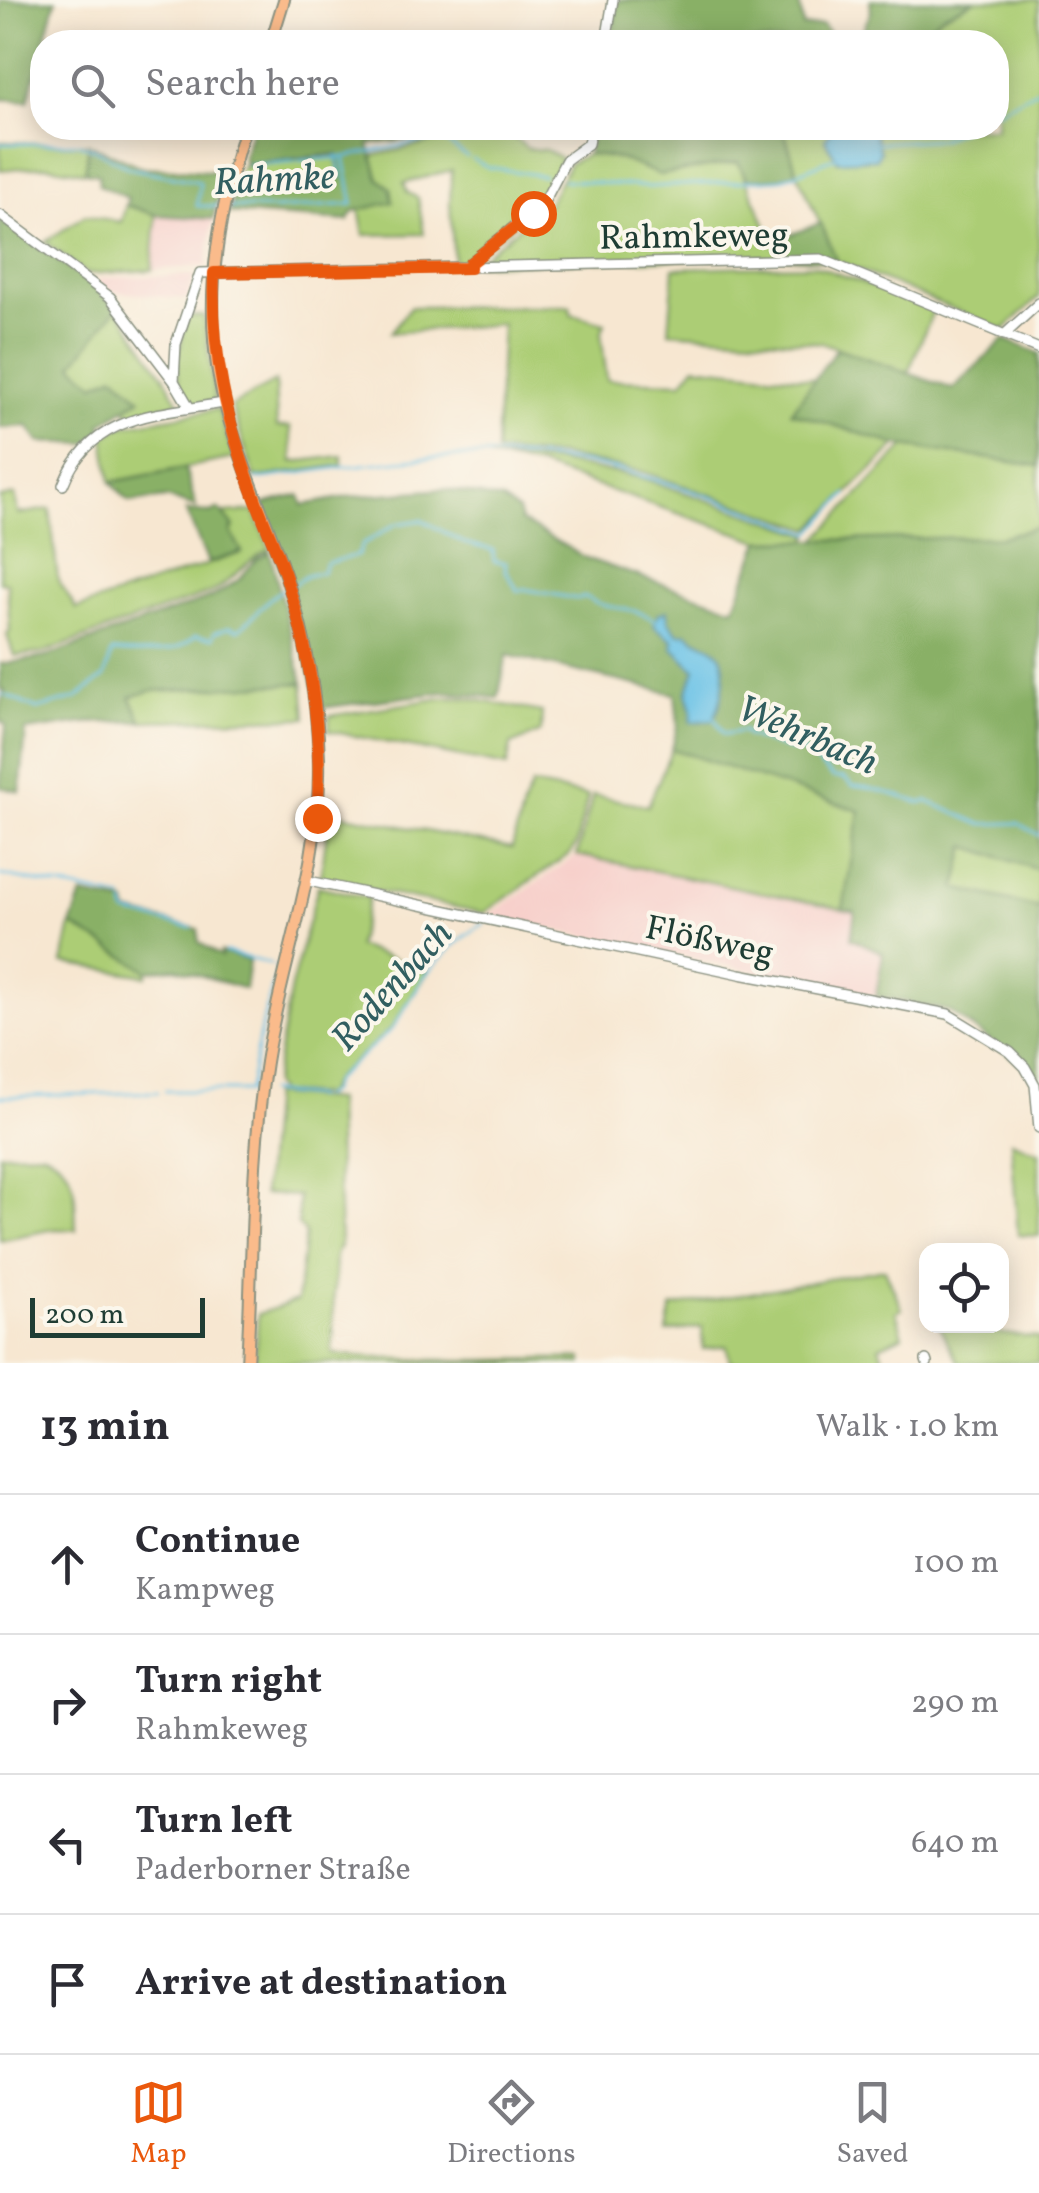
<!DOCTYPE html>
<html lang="en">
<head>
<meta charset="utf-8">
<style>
	body { margin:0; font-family:Vollkorn,serif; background:#f7f7f7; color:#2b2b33 }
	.controls { position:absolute; right:30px; bottom:30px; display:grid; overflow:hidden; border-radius:20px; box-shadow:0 5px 25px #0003 }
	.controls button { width:90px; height:90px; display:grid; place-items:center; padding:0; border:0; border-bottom:2px solid #e1e1e2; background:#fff; color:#2b2b33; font:50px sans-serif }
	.scale { position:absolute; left:30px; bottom:25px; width:175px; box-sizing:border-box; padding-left:10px; border:5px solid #1f3d34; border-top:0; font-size:28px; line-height:35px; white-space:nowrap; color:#1f3d34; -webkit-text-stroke:8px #fbf7ec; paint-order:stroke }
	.stop { position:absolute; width:30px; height:30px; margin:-22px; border:8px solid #ea580c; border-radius:50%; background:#fff }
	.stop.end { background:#ea580c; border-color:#fff; box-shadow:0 2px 10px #0008 }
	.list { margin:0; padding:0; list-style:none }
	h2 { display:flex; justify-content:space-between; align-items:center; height:130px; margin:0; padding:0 40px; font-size:42px }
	h2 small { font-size:32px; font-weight:400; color:#7c7c81 }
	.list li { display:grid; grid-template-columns:65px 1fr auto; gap:30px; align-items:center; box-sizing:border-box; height:140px; padding:0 40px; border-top:2px solid #e1e1e2 }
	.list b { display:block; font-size:38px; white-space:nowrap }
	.list p { margin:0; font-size:32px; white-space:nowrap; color:#7c7c81 }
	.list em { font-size:32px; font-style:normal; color:#7c7c81 }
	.icon { flex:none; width:55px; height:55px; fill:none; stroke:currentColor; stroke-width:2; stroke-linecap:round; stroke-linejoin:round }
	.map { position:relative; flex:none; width:1039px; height:1363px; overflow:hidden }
	.search { position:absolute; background:#fff; box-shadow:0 5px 25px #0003; left:30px; right:30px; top:30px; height:110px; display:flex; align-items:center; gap:25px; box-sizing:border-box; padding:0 35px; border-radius:40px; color:#7c7c81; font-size:38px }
	.sheet { height:690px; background:#fff }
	nav { display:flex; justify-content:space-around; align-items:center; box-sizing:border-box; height:140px; border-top:2px solid #e1e1e2; background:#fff; font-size:28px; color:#7c7c81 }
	nav a { display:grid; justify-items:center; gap:5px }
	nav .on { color:#ea580c }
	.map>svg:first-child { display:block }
	.built { fill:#f7d0cb }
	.green { fill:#accd75; stroke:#668554; stroke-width:2.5 }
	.forest { fill:#89b066; stroke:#54764d; stroke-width:2.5 }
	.water { fill:#68c1e6; stroke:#447f8d; stroke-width:2.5 }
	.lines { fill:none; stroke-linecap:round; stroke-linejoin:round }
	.stream { stroke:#68c1e6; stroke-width:2.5 }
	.minor-casing { stroke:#8b9282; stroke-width:12 }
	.major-casing { stroke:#8b9282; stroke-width:14 }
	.minor { stroke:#fff; stroke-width:9 }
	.major { stroke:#fabb8b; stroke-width:10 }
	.route { stroke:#ea580c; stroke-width:12 }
	.labels { text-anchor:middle; stroke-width:8; stroke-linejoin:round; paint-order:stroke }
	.street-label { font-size:35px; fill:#1f3d34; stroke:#fbf7ec }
	.water-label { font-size:38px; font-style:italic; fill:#315e60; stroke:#fbf7ec }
</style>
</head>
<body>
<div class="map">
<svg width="1039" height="1363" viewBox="0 0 1039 1363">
	<rect width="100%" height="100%" fill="#fbf7ec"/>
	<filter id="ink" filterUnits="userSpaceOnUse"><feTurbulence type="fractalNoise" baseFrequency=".01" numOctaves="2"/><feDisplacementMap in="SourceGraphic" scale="20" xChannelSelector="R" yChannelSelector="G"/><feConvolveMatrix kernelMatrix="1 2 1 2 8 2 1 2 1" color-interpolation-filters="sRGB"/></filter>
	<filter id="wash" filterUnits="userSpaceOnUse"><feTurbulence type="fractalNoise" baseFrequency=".0048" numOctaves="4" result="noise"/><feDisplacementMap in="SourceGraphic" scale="40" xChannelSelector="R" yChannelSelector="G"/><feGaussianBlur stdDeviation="2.25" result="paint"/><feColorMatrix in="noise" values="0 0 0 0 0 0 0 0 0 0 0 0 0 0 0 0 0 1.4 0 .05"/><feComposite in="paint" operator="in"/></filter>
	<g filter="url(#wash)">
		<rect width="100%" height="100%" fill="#f7e7d1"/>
		<!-- built -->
		<path class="built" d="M156,215L213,219L206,266L152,270Z
			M195,275L187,299L109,291L97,282L102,278Z
			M577,855L855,911L883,953L876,996L491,917L490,914Z"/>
		<!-- green -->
		<path class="green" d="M975,0H1039V297L1004,330L837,261L798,175L783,128H832L825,140L838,161L880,152L873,128H996V42H908L943,15Z
			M446,128H502L527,148L546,150L561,158C548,208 502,233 463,263L454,265L450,203L452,170L404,183L407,192L418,198L424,234L364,235L359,209L393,202L379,179L371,156L439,141Z
			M0,142L89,144L85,172L47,166L0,170Z
			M587,154L621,159L660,175L738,162L780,257L477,264V261L547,205L569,164Z
			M336,157L340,177L236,183L242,166Z
			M126,205L156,215L152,270L87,274L45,242L85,215L121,222Z
			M814,265L934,309L908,373L823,343L669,332L674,268Z
			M570,306L571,314L605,323L601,334L607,380L682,382L695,366L815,379L792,412L897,445L811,529L643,472L561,456L496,452L502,324L390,333L410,307Z
			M117,308L164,376L179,403L129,414L125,408L140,398L115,375L95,384L72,365Z
			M188,316H204L215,401C209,402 196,406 191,403C167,388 182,336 188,316Z
			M275,382L277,427H290L293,462L342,456V465L255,478L231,406Z
			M218,409L234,458L111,482L104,437L121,426Z
			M905,446L1039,466V527L1000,537L816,540Z
			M490,457L558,462L642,478L810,535L807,540L760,541L538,466Z
			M15,495L18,514L50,509L58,580L76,609L241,553L231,532L234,528L224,513L254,511L270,549C248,558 235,579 212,592L42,653L14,656L7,635L10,631L7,583L0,582V498Z
			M303,683L306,718L142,721L130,696L151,691Z
			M442,698H466L542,712L541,732L511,745L507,766L329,731V716Z
			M672,749L861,811L843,909L577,855L593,795L648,806Z
			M532,785L588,796L576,844L571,853L484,913L320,880L330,812L512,848L524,803Z
			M966,846L1039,870V908L956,889Z
			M318,886L369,898L357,946L428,972L392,1028L334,1079L326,1095L280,1093L273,1085L291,987Z
			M71,925L148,971L147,976L63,963Z
			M272,1094L336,1100L340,1246L335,1255L332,1354C415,1363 498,1360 582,1358V1363H255L258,1314L297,1301L305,1233L298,1225V1196L263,1194Z
			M1011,1141L1039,1152V1236L1018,1235Z
			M42,1152C81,1168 74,1194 76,1230L54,1229L0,1240V1153Z
			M885,1269L902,1309L896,1312L903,1335L879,1346L884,1361L905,1357L908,1363H730L727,1346L703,1349L702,1327L667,1332L672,1307Z
			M939,1326L1039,1338V1363H959Z"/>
		<!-- forest -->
		<path class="forest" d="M0,0H56L28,101L0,99Z
			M618,0H799L803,27L823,25L835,42H610Z
			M870,0H975L943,15L908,42H885L862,32L871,12Z
			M252,128H446L442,136L369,144L379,179L391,188L393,202L354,211L348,221L230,213L236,183L253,186L342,178L337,154L245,164L243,157Z
			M594,128H783L797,172L781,178L748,180L738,162L660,175L621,159L587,154Z
			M89,144L141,167L223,172L213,219L156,215L126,205L128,198L99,185V174L85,172Z
			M0,219L92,285L117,308L73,365L95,384L115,375L140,398L101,424L103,430L87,444L39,442L28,426L0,428Z
			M821,223L837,261L780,257L773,241Z
			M1004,339L1039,353V466L897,445L791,412L837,348L953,389Z
			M185,468L196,507L167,498L129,502L111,482Z
			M445,489L501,500L518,511L521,521L588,559L734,608L760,541L1000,537L1039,527V870L966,846L956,888L1039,908V1075L1035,1077L1027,1067L949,1011L876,996L883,953L851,938L855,912L843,909L860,811L672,749L678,724L675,694L507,655L498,698L445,692L320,708L263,504L300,495L303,505L347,497Z
			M219,509L233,525L231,532L242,552L208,563L186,511L211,513Z
			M270,552L303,683L151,691L130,697L142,721L83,723L26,731L20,792L0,787L6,725L0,720V704L5,691L0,689V664L45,657L212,597L238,580L256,560Z
			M82,895L126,903L128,912L198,929L199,942L221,957V952L249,960L245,989L176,968L148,971L71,925Z"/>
		<!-- water -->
		<path class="water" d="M832,128H873L880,152L876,159L838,161L825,140Z
			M667,611L668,621L678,634L687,633C696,642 707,643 716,650C732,662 721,706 713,720L691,722L692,710L687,693L695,669L672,647L673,640L654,626L658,614Z"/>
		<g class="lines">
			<!-- stream -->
			<path class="stream" d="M996,111L1039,89
				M877,143L941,139L964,128
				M0,144L76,143L95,149L129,168L200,182L197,206H219
				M472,159L488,167L544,176
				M248,165L344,157
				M563,180L649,187L782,179L836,157
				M240,186L341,177L337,156
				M226,207L275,209L353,204L344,157L440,138L467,157
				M256,479C354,466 455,448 554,459C643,468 727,504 811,533L847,494
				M292,585L306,576L322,572L326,563L358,555L363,544L396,524L422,520L464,543L493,550L494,561L506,563L505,569L518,591L524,589L578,599L586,597C612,614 628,602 656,621
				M0,694L3,695
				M7,696L37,709L77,698L105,676L112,652C137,654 177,656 195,636L213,638L214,633L229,627L238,630C256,617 264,599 284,589
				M714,717L724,734L744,731L746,735L789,750L805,752L833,777L844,778L853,786C875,787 899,797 922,803L927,801L981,824L1018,823L1039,835
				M0,875L58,886
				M61,886L123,899
				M124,904L126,913L192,928
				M225,952L270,964
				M249,1089L261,1028L278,967L275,966
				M165,1091H256
				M268,1092L316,1097
				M92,1094L158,1092
				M0,1097L90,1094
				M321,1097L330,1092L334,1080L393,1028L424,977L452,946L484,923"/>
		</g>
	</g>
	<g filter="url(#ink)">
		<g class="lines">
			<!-- minor casing -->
			<g class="minor-casing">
				<path id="minor" d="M606,42L613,0
					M0,215L110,297L174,381L190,408
					M470,267V263L544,202L566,160L588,144L591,128
					M1004,335L1039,303
					M174,381L176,344L200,273L821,259L1039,349
					M63,485C91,413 160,414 224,403
					M309,881L740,974L948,1014L1010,1052L1025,1067L1035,1085L1039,1128
					M926,1360L927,1363"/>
			</g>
			<!-- major casing -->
			<g class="major-casing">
				<path id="major" d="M271,42L284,0
					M245,128C220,208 204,288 218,373C231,446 264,510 287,580C306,637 317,698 319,758C322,864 282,959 266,1062C250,1161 253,1263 247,1363"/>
			</g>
			<!-- minor -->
			<use href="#minor" class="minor"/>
			<!-- major -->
			<use href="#major" class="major"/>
		</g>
	</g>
	<g class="lines" filter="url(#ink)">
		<!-- route -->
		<path class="route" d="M317,818C323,739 312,660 288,584C279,554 265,526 255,498C227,423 211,353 214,273L470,268V263L533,213"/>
	</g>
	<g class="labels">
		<!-- street labels -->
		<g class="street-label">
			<text transform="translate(694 235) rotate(-1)" y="12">Rahmkeweg</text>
			<text transform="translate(710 939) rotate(12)" y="12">Flößweg</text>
		</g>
		<!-- water labels -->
		<g class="water-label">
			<text transform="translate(274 178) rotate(-3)" y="13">Rahmke</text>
			<text transform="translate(808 734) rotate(23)" y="13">Wehrbach</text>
			<text transform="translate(391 985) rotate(-48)" y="13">Rodenbach</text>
		</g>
	</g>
</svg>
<div class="controls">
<button><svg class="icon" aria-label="locate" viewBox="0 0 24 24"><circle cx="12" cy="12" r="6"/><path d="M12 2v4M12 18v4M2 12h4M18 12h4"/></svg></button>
</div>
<div class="scale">200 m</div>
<div class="stop" style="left:533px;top:213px"></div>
<div class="stop end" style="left:317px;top:818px"></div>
<div class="search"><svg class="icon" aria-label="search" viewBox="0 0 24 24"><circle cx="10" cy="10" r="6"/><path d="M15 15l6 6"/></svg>Search here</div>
</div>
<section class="sheet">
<h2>13 min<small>Walk · 1.0 km</small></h2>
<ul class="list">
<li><svg class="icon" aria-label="ahead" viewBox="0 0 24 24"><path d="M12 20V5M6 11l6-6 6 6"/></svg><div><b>Continue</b><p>Kampweg</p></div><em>100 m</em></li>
<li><svg class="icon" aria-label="right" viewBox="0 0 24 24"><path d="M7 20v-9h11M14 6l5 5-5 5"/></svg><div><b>Turn right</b><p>Rahmkeweg</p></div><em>290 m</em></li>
<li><svg class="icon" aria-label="left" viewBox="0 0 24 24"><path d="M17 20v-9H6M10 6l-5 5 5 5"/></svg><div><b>Turn left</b><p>Paderborner Straße</p></div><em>640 m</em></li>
<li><svg class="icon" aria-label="arrive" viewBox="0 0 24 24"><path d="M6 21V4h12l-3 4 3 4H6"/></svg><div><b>Arrive at destination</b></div></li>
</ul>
</section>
<nav>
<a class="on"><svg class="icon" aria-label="map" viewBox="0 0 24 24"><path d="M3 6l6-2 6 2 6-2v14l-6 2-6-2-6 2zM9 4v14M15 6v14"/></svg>Map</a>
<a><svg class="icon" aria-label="directions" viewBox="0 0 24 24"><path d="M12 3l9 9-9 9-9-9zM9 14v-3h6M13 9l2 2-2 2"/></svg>Directions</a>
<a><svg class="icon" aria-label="saved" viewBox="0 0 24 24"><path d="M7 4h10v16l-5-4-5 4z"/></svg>Saved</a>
</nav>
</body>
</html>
